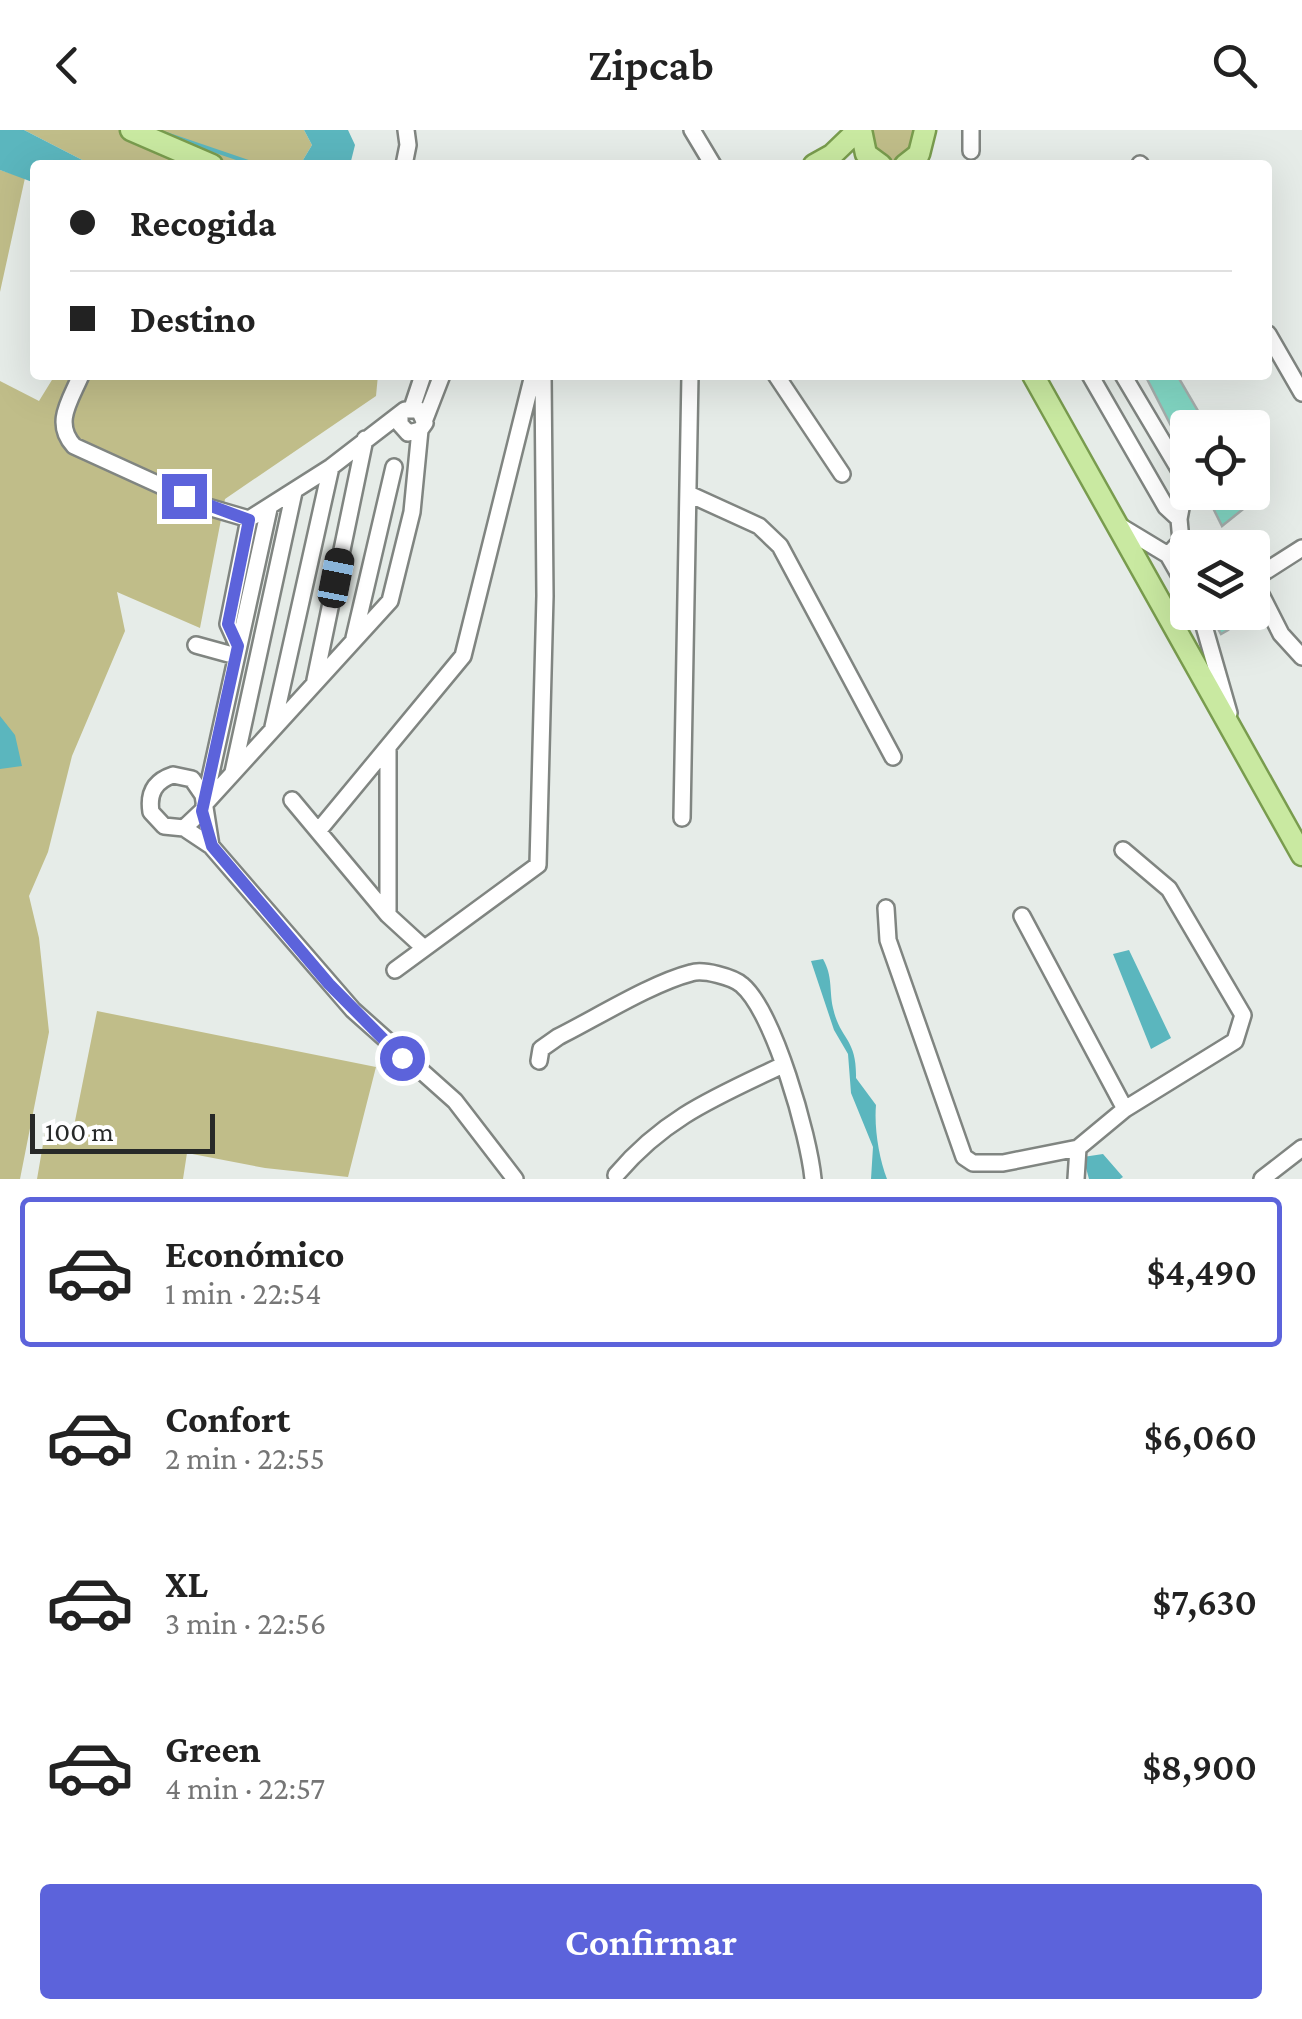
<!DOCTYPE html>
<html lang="es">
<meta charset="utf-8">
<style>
body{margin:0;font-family:"Crimson Pro",serif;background:#f6f6f6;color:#222;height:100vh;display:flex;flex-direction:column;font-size:38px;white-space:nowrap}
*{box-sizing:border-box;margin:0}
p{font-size:32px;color:#767676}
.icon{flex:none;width:55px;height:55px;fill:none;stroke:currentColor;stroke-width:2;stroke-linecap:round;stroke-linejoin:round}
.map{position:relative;height:1049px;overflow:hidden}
.side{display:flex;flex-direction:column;background:#fff;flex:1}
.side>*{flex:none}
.banner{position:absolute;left:30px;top:30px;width:1242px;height:220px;border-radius:10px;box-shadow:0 10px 40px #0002;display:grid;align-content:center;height:220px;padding:0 40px;background:#fff}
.controls{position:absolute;left:1170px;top:280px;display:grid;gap:20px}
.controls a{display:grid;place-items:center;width:100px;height:100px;border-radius:10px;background:#fff;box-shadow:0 10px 40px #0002;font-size:50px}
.scale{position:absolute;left:30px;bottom:25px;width:185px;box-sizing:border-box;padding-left:10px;border:5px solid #272928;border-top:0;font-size:28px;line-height:35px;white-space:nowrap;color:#272928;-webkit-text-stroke:8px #fff;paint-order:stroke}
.end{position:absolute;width:45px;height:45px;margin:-22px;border:12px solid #5c63db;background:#fff;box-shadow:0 0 0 5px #fff}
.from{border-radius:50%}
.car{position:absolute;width:30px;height:60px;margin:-30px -15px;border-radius:12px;box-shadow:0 0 8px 2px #0007;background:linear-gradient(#222 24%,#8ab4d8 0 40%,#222 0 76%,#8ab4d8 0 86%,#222 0)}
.banner b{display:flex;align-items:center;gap:35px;height:95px;font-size:38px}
.banner b+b{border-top:2px solid #e0e0e0}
.banner i{width:25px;height:25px;background:#222}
ul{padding:18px 0 0;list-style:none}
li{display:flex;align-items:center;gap:30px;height:150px;margin:0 20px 15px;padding:0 20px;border:5px solid transparent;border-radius:10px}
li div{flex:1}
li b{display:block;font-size:38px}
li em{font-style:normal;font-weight:600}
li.on{border-color:#5c63db}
li>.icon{width:90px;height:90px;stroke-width:1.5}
.button{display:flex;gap:20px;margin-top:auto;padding:20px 40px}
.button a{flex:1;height:115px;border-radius:10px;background:#5c63db;color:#fff;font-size:40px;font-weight:600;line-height:115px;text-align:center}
header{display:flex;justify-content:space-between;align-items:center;height:130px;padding:0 40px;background:#fff;font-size:45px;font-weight:600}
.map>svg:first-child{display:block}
.green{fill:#c0bd89}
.water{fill:#5bb6be}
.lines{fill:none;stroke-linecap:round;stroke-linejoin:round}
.stream{stroke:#5bb6be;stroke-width:4}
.building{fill:#83d8c5;stroke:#a7afad;stroke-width:2.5}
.minor-casing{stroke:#808581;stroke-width:20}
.major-casing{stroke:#799c4e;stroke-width:25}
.minor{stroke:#fff;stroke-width:15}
.major{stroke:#c9e9a1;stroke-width:20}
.route{stroke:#5c63db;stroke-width:12}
</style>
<header><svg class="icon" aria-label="back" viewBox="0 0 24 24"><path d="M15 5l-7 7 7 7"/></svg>Zipcab<svg class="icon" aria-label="search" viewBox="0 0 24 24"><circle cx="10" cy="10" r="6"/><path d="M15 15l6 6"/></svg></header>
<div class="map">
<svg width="1302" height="1049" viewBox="0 0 1302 1049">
<rect width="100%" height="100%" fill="#e6ece8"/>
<path class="green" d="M24,0H304L312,15L300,35H92Z
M865,0H920V9L896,32L879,29Z
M0,40L25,48L0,162Z
M55,245H378L376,266L225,369L200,498L117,462L125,501L72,626L48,722L29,766L39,808L49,902L20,1049H0V251L39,271Z
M97,881L376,937L348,1047L265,1038L187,1023L183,1049H37L46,997L73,1001Z"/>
<path class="water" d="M0,0H24L92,35H35V53L0,40Z
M304,0H348L355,15L350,35H300L312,15Z
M0,586L15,605L22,636L0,639Z
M1129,820L1171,908L1151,919L1113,824Z
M823,829C833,847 829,859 833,878C840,910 857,908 856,948L876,975C874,998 879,1028 887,1049H871L873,1017L851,963L848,924L834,900L811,831Z
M1103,1024L1123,1047L1120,1049H1089L1083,1027Z"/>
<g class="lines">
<path class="stream" d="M163,3L257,35"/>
</g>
<path class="building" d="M1145,245H1177L1208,298H1188V329Z
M1205,362H1247L1252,372L1222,396Z
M1209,482H1218L1228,500L1221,504Z"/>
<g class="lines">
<g class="minor-casing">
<path id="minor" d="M692,0L713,35
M971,0V21
M1140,34L1141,35
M404,35L408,15L406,0
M1268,204L1302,263
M81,245C70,271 53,293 74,316L208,377L249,389L331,337L405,280H419L425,293L420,300L408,303L400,294V286
M776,245L842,344
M1090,245L1166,377L1179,389
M1123,245L1186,351L1179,389L1181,411L1168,425
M412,278L423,245
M425,289L442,245
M689,364L759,396L780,416L893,627
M1120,396L1168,425L1188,460
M1253,449L1281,504L1302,527
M1252,450L1302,418
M1200,482L1229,583
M354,508L394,337
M196,515L236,526
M238,516L228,494L249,389
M315,550L365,309
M273,597L331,337
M233,642L294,362
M292,670L388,785L424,818
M204,675L390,471L412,382L420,300
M204,675L269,379
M202,681L184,698L164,696L151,682C148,663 155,651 173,645L192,649L203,665L211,716
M682,688L690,245
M184,698L211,716L353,880L455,971L515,1049
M319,700L463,526L533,245
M886,778L888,810L964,1027L973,1033H1003L1078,1018L1125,979L1235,911L1243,885L1169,759L1123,720
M388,785V619
M1022,786L1125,979
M395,840L538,735L545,466L543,245
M539,931L541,919L558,907C596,888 652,853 691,843C703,839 733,847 742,855C774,882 809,1006 813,1049
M616,1045C665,987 716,967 783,935
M1076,1049L1078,1018
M1262,1049L1302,1018"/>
</g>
<g class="major-casing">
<path id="major" d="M131,0L212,35
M861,0L866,24L881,35
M814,35L832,25L858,0
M905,35L919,24L925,0
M1033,245L1302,725"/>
</g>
<use href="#minor" class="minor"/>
<use href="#major" class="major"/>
</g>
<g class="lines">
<path class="route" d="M184,366L249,390L228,494L238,516L202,681L212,716L329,854L402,928"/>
</g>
</svg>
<div class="controls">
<a><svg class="icon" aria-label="locate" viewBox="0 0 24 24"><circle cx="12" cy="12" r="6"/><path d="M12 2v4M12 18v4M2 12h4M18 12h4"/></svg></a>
<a><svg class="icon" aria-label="layers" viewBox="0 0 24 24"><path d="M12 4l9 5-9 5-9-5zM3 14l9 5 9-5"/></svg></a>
</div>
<div class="scale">100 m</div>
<i class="end from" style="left:402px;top:928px"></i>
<i class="end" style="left:184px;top:366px"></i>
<i class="car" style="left:336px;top:448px;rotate:11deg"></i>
<div class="banner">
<b><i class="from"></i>Recogida</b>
<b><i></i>Destino</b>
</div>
</div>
<section class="side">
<ul>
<li class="on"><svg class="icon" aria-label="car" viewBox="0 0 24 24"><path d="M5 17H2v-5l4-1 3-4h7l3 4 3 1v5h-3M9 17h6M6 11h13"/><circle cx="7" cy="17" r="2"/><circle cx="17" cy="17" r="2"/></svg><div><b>Económico</b><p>1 min · 22:54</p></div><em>$4,490</em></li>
<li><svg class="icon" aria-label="car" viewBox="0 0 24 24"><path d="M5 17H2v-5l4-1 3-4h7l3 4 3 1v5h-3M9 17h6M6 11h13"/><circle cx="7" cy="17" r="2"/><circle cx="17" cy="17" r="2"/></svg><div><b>Confort</b><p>2 min · 22:55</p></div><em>$6,060</em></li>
<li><svg class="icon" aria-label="car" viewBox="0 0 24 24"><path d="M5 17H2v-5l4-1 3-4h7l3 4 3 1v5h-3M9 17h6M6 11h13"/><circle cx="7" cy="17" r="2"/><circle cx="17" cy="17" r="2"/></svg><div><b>XL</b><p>3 min · 22:56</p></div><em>$7,630</em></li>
<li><svg class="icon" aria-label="car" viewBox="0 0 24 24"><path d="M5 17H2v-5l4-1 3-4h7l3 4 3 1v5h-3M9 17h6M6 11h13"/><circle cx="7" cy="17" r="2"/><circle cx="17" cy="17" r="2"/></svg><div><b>Green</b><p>4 min · 22:57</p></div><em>$8,900</em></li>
</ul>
<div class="button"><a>Confirmar</a></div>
</section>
